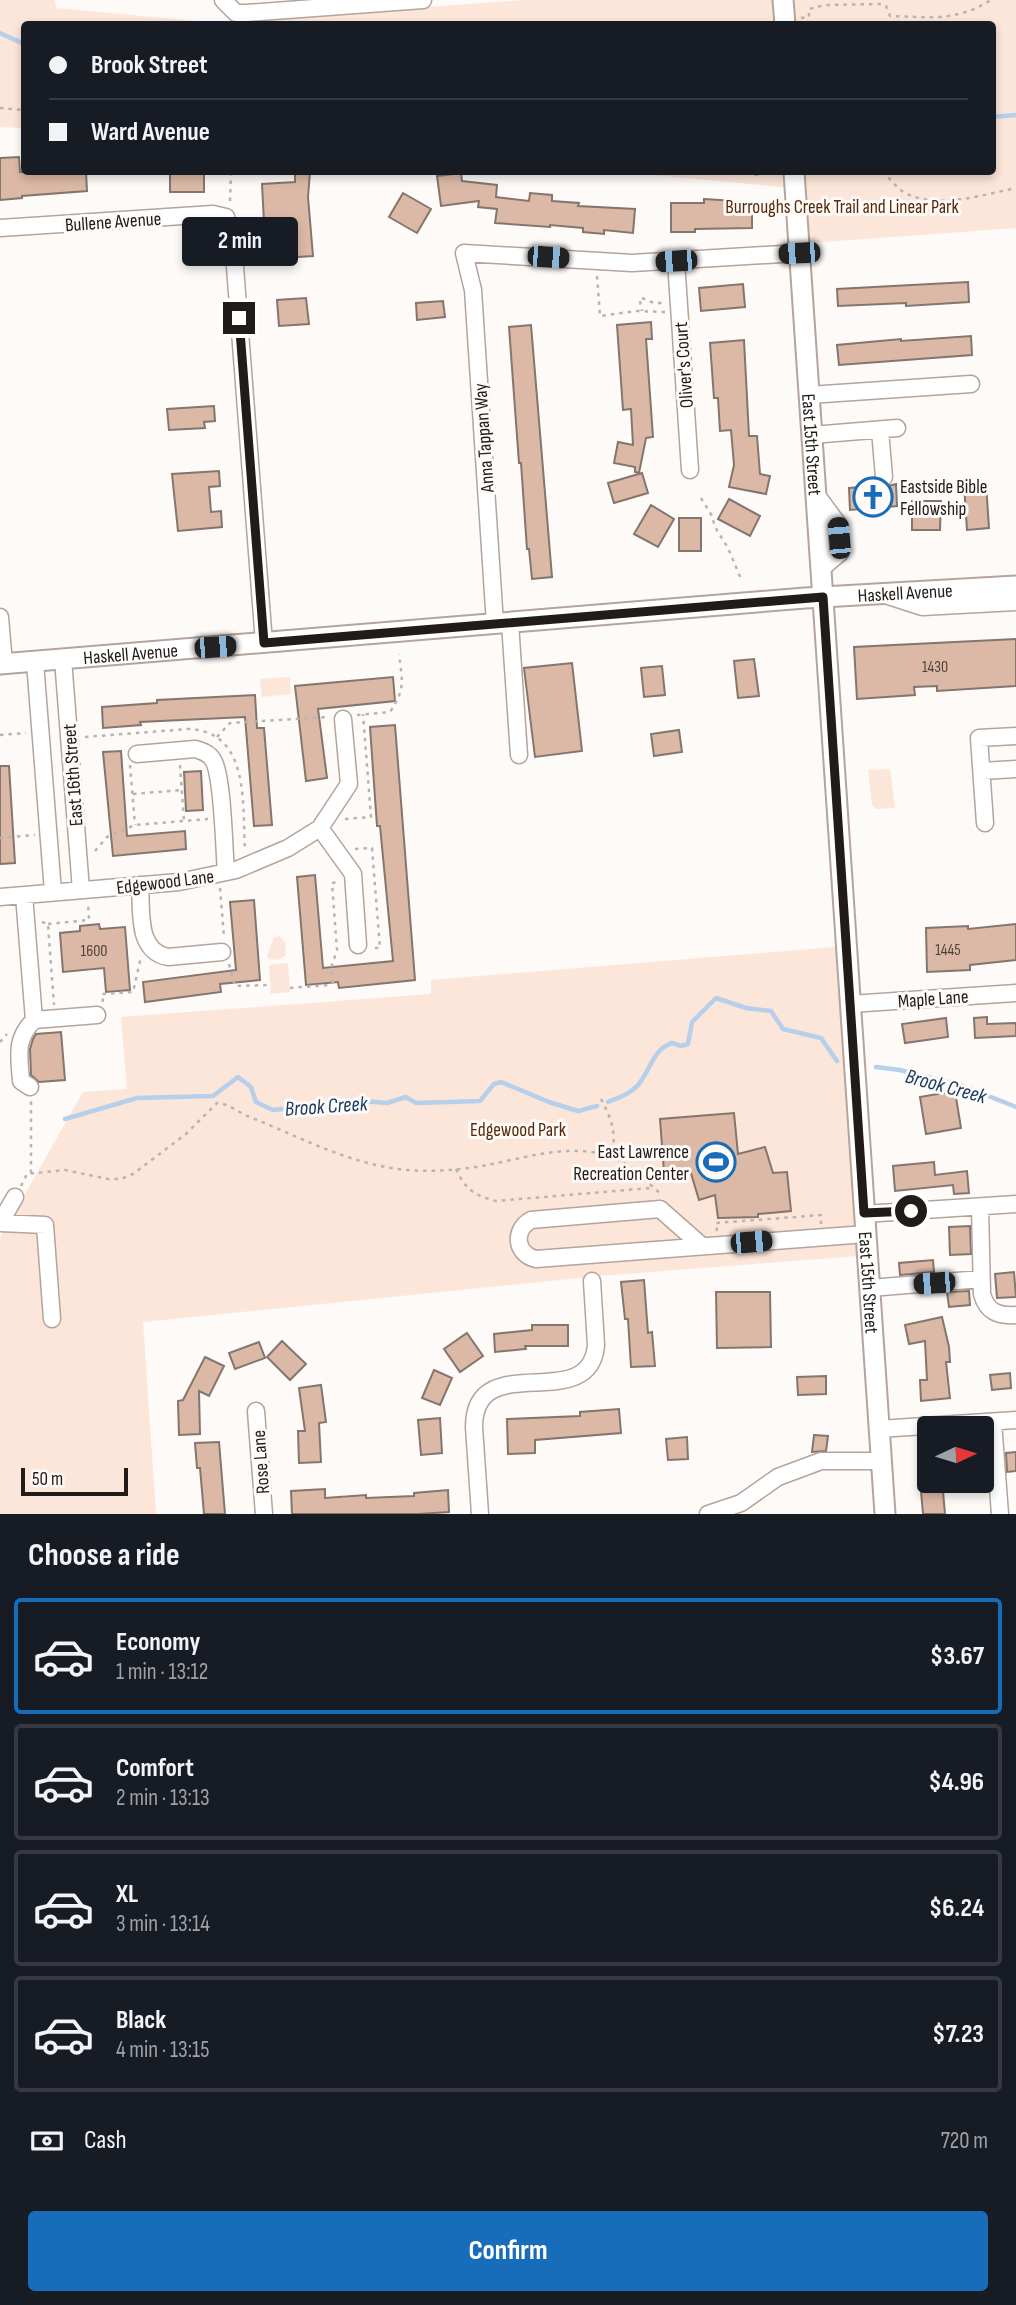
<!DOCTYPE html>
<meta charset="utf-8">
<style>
body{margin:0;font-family:"Sofia Sans Condensed",sans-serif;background:#20242c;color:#f1f3f6;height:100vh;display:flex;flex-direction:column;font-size:26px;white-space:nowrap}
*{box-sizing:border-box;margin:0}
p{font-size:23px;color:#9ea1a6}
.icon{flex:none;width:38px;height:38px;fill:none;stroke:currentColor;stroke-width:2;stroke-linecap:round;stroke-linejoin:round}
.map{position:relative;height:1514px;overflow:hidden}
.side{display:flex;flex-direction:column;background:#171b24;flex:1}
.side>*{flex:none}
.banner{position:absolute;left:21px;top:21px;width:975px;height:154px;border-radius:7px;box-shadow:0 4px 10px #0003;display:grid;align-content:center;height:154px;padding:0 28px;background:#171b24}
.needle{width:46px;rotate:86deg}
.controls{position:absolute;left:917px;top:1416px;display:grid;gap:14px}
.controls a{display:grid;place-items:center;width:77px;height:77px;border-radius:7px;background:#171b24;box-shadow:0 4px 10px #0003;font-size:35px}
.scale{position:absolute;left:21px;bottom:18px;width:107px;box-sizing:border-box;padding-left:7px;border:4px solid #221c19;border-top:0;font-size:19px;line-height:24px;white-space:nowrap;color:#221c19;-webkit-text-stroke:5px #fdfaf8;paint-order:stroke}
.end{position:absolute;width:32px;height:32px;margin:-16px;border:9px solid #221c19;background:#fff;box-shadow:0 0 0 4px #fff}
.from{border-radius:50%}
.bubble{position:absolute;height:49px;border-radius:7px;background:#171b24;box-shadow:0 4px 10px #0003;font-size:23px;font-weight:700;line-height:49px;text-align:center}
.car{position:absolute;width:21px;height:42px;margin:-21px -10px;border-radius:9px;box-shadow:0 0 5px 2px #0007;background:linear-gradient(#222 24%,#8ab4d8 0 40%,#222 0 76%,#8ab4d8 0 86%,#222 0)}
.banner b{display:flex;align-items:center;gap:24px;height:66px;font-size:26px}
.banner b+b{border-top:2px solid #363941}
.banner i{width:18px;height:18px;background:#f1f3f6}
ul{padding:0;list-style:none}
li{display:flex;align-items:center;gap:21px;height:116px;margin:0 14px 10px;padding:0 14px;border:4px solid #363941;border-radius:7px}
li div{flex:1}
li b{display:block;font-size:26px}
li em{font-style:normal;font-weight:700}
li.on{border-color:#186dbb}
li>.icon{width:63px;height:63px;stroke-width:1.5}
h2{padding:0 28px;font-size:32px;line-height:84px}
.pay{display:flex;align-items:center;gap:18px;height:77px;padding:0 28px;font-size:26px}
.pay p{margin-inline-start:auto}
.primary-button{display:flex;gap:14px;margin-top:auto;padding:14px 28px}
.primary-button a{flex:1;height:80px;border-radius:7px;background:#186dbb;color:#fff;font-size:28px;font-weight:700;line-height:80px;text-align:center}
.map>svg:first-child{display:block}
.green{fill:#fce5d9}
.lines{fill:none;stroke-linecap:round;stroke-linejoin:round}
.stream{stroke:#b6cfeb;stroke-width:4.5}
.building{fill:#dcb9a6;stroke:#84756d;stroke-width:2}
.minor-casing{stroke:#b4a49c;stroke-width:19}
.major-casing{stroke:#b4a49c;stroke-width:23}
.path{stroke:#b8b4b2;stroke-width:2.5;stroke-dasharray:3.5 5;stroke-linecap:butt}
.minor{stroke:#fff;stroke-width:16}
.major{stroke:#fff;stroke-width:19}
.route{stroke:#221c19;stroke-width:9}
.labels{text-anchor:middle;stroke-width:6;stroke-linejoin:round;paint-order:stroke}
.number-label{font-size:16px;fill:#50433c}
.park-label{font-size:19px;fill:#572a0b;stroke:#fdfaf8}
.street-label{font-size:19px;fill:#221c19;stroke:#fdfaf8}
.poi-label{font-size:19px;fill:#221c19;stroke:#fdfaf8;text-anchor:start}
.water-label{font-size:21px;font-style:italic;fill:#183d63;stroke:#fdfaf8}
</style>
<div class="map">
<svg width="1016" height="1514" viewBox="0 0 1016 1514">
<rect width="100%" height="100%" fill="#fdfaf8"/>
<path class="green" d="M0,0H55L56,8L217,23L524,0H774L775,24H24V128L0,127Z
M793,0H1016V228L809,243L805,189L620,172H992V24H795Z
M290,677L291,694L262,697L260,679Z
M890,769L895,808L876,809L872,805L868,770Z
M280,936L285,942L286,955L278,960L270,959L267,956L274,938Z
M836,947L858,1256L599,1276L143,1322L156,1514H0V1238L83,1092L127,1089L121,1017L431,994V980Z
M288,963L290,992L271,994L269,965Z"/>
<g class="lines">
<path class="stream" d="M0,33L24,44
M992,117L1016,115
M876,1067L900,1070L963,1086L1016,1107
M608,1102C618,1098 630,1094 638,1085C650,1071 653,1049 672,1043L681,1046L688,1044L692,1022L716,998L746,1008L771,1011L783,1029L821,1038L837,1061
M65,1119L137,1098L213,1096L238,1077L251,1087L256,1102L273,1110L362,1101L387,1103L406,1097L416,1103L480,1101L494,1084L501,1082L549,1102L578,1111L597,1106"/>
</g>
<path class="building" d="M19,157L20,172H86L87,191L22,196V198L0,200V158Z
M170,172H204V192H170Z
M295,172H310L308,197L313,256L267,259L266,244L277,243L275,222L264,223L262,184L295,182Z
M461,173L462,181L497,185L496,197L529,201L530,193L552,195V201L579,203L578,206L635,209L633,233L604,230V234L583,232V228L550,225V227L495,223L497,209L478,207L479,201L441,206L437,176Z
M403,193L431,209L417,233L389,217Z
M704,199L752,202V228L695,229V232H671V203H704Z
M968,282L969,302L906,306V303L838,306L837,289Z
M743,284L745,307L701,311L699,288Z
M306,298L309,324L279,326L277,300Z
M443,301L445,317L417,320L416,303Z
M651,322L652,339H646L653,437L646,438L639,473L635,472V467L614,463L618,442L633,445L631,409L623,410L617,325Z
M531,325L552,577L532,579L529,549H527L521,463H519L509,327Z
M971,336L972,355L839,365L837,345L901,339V341Z
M744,340L749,436H757L760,474L770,476L766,494L729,487L734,465L731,430L720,431L718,398H714L710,343Z
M214,406L215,421L204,422L205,428L169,430L167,409Z
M219,471L220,486L209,487L211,512L221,511L222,527L178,531L172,474Z
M642,473L648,493L614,503L608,483Z
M986,483L989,528L967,530L964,485Z
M896,484L897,506L850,510L849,488L878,486L884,487Z
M729,499L760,516L750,536L718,519Z
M912,501H941L940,530H912Z
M651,505L674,519L658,547L634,534Z
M679,518H701V551H679Z
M1016,639V686L937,691V686L914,687L915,695L857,699L854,647Z
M754,659L759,696L738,698L734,661Z
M572,663L582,751L535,757L524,668Z
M662,666L665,695L644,697L641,668Z
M393,677L395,701L318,709L327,778L306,781L295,686Z
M255,695L257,728H264L272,825L254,826L245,717L140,722L141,725L103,728L102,707L157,703V700Z
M395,725L415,980L339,988L338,982L306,985L297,877L315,875L323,968L393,961L380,826H377L370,727Z
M679,730L682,752L654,756L651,734Z
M121,751L127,836L185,831L186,849L113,856L103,752Z
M0,766H9L15,863L0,864Z
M201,771L203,810L186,811L184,772Z
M254,900L260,980L220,984L221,992L145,1002L143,982L236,970L230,902Z
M99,924L100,929L125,927L130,990L106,992L104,968L63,972L60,933L80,931V926Z
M1016,924V960L970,965V970L927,972L926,928L968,926V929Z
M987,1017V1024L1016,1023V1036L975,1038L974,1018Z
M946,1018L948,1037L905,1043L902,1024Z
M61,1032L65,1080L39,1082L31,1075L30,1049L33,1039L36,1034Z
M955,1091L961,1128L926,1134L920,1097Z
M734,1113L738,1154L765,1147L773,1173L787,1172L791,1211L758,1214V1217L718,1218L715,1195L699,1200L690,1170L664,1172L660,1119Z
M934,1162L935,1175L967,1171L969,1193L954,1194L953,1185L895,1191L893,1166Z
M970,1226L971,1254L950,1255L949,1227Z
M933,1260L934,1272L900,1275L899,1263Z
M1014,1272L1016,1297L997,1298L995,1274Z
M644,1280L648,1333L652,1332L655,1366L631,1367L628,1319H625L621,1282Z
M969,1291L970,1305L949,1307L947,1292Z
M716,1292H770L771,1347L717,1348Z
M942,1317L949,1347L950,1362H946L950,1398L921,1401L920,1380H927L925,1341L909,1344L905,1325Z
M532,1325H568V1346H525L526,1349L495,1352L494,1334L532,1330Z
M467,1333L483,1356L460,1372L444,1349Z
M282,1341L306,1364L290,1380L267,1357Z
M259,1342L265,1358L235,1369L229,1353Z
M205,1357L224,1366L209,1396L199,1391L200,1434L179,1435L178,1401L183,1400Z
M434,1370L452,1378L440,1405L422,1398Z
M1010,1373L1011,1388L992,1390L990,1375Z
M826,1376V1394L798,1395L797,1377Z
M321,1385L326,1422L319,1423L321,1462L299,1463L298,1431H305L299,1388Z
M619,1409L621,1433L535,1440V1453L508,1454L507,1419L580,1416V1412Z
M440,1418L442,1453L421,1455L418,1420Z
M814,1435L828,1436L826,1451L812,1452Z
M687,1437L688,1459L668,1460L666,1439Z
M219,1442L225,1514H204L200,1468H197L195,1443Z
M1016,1452V1471L1007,1472L1006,1453Z
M929,1454V1480H942L945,1514H923L918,1456Z
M325,1489V1498L366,1495V1498L414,1496V1493L448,1490L449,1512L419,1514H292L291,1491Z"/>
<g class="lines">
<g class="minor-casing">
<path id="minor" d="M223,0L236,13H246L423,0
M0,228L213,214L226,217L233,241L264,643
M676,261L690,470
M809,395L971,384
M880,430L884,477
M812,435L897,428
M816,494L838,524L840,553L821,569
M885,595L922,607L1016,602
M0,617L4,664
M510,623L519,755
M495,624L473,290L464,253L632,263L799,253
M63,659L81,890
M35,662L53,892
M137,754L195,749C202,751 209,753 213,760C223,775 224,850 226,872
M982,771L1016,769
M985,823L979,738L1016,736
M320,828L353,874L358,945
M140,885C142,911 136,951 168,957L222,952
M24,895L34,1020L97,1015
M0,897L179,882L236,870L288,848L320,828L349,784L343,719
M850,1004L1016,993
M30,1087L21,1081C19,1055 15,1039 34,1020
M980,1207L982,1294C987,1312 998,1316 1016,1315
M864,1214L1016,1204
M0,1223L45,1225L52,1319
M0,1223L15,1197
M702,1246L660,1209L531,1220C513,1230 515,1254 536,1259L866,1234
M870,1288L981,1279
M256,1411L264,1514
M993,1422L1000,1514
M879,1429L1016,1420
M480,1514L474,1427C474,1346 590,1417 596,1345L592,1281
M708,1514L741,1503L778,1477L821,1461H881"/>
</g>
<g class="major-casing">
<g id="major">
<path d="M783,0L785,24"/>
<path id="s1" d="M794,172L885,1514"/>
<path id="s2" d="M0,664L805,598L1016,586"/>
</g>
</g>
<path class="path" d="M801,18L809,17V9L825,5L882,4L886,6L890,16C928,17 957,22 991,0
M0,108L24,110
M747,172L755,175L768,172
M827,172H833
M882,172C889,177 895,186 902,191C934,211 981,195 1016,188
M230,201L231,172
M597,276L600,316L636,311L665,312
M642,298L654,303H664
M640,301L642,311
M701,498L712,516L715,527L728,548L741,579
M357,715L390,712C406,688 402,681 399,654
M0,735L26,733
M85,737L188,729C251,731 242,806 245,850
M217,737L230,723L329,717
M130,765L135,825
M180,765L184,821
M133,794L182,790
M345,819L371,817L363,714
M0,838L35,835
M355,849L372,848L380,948H370
M95,851L107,837L135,825L208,819
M220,888L224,937
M42,922L48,924L54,1005
M48,924L89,920L88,903
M229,964L235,986L270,985
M290,988L329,985L333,982L331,968L337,950L332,883L338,882
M103,1002L102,994L133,992L141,957
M0,1042L7,1034
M601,1099C613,1122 616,1132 612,1158
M456,1169C465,1189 475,1196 496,1201L651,1188
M31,1173V1101
M21,1186L27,1174L65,1170L108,1179H121L133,1174L186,1134L217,1103C228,1103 239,1113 250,1117C302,1138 351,1165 407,1170C432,1172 458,1170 482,1166C527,1158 581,1138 624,1163C637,1171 649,1184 661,1194
M717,1231L716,1223L821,1215V1224"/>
<use href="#minor" class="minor"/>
<use href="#major" class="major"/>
</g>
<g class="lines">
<path class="route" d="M239,318L264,643L823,597L864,1213L911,1211"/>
</g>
<defs>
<g id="church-ring" transform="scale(2.0125)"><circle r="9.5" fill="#fdfaf8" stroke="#186dbb" stroke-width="1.5"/><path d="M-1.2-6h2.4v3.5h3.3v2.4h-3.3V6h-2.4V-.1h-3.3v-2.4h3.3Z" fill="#186dbb"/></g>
<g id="stadium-ring" transform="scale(2.0125)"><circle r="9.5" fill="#fdfaf8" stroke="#186dbb" stroke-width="1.5"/><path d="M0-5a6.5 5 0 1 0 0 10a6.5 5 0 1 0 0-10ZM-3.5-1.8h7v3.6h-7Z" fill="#186dbb"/></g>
</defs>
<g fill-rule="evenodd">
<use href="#church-ring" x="873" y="497"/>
<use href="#stadium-ring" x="716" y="1162"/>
</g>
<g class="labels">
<g class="number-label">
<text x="935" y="672">1430</text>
<text x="948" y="955">1445</text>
<text x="94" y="956">1600</text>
</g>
<g class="park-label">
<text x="842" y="213">Burroughs Creek Trail and Linear Park</text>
<text x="518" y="1136">Edgewood Park</text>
</g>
<g class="street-label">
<text transform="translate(113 221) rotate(-4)" y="7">Bullene Avenue</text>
<text transform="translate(683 365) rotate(-94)" y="7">Oliver's Court</text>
<text transform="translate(483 438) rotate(-94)" y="7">Anna Tappan Way</text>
<text dy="7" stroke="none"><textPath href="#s1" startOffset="273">East 15th Street</textPath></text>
<text dy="7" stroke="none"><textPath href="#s2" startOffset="908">Haskell Avenue</textPath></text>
<text dy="7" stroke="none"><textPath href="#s2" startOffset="131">Haskell Avenue</textPath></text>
<text transform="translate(72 775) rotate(-94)" y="7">East 16th Street</text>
<text transform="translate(165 881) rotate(-7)" y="7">Edgewood Lane</text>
<text transform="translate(933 998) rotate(-4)" y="7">Maple Lane</text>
<text dy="7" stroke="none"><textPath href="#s1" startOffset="1113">East 15th Street</textPath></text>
<text transform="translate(260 1462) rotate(-94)" y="7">Rose Lane</text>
</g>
<g class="poi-label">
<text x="900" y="493">Eastside Bible<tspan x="900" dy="22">Fellowship</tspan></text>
<text x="689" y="1158" text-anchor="end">East Lawrence<tspan x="689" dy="22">Recreation Center</tspan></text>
</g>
<g class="water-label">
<text transform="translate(946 1086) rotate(15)" y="7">Brook Creek</text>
<text transform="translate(326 1106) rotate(-4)" y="7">Brook Creek</text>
</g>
</g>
</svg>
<div class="controls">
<a><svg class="needle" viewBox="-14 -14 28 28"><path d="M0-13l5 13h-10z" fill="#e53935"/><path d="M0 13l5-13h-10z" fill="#9ea1a6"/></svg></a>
</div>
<div class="scale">50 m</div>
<i class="end from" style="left:911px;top:1211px"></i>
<i class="end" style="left:239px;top:318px"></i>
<div class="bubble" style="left:182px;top:217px;width:116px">2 min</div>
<i class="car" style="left:799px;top:253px;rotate:267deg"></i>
<i class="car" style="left:548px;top:257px;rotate:94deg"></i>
<i class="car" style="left:676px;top:261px;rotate:266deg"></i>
<i class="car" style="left:839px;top:538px;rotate:355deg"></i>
<i class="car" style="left:215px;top:647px;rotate:86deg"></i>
<i class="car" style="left:751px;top:1242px;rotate:85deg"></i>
<i class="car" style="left:934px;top:1283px;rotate:266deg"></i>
<div class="banner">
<b><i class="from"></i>Brook Street</b>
<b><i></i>Ward Avenue</b>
</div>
</div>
<section class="side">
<h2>Choose a ride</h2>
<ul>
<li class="on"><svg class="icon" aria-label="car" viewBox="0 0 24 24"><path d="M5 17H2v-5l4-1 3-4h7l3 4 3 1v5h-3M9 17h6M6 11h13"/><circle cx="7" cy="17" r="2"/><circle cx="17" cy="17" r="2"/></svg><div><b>Economy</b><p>1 min · 13:12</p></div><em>$3.67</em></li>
<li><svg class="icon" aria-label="car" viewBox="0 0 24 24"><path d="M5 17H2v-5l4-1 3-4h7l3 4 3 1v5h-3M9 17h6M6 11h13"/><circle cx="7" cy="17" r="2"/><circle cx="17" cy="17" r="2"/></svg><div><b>Comfort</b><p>2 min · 13:13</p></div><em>$4.96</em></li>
<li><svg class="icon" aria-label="car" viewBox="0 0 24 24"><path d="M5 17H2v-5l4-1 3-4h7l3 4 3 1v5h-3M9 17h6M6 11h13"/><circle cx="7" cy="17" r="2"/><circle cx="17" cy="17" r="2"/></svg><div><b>XL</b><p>3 min · 13:14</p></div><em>$6.24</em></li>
<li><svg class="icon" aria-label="car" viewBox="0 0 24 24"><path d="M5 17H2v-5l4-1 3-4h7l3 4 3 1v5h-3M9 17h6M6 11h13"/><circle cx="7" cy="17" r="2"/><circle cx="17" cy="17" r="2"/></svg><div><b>Black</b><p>4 min · 13:15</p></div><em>$7.23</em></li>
</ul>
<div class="pay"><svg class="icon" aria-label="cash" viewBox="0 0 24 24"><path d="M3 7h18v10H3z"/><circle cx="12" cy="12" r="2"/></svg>Cash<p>720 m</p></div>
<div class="primary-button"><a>Confirm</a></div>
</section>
